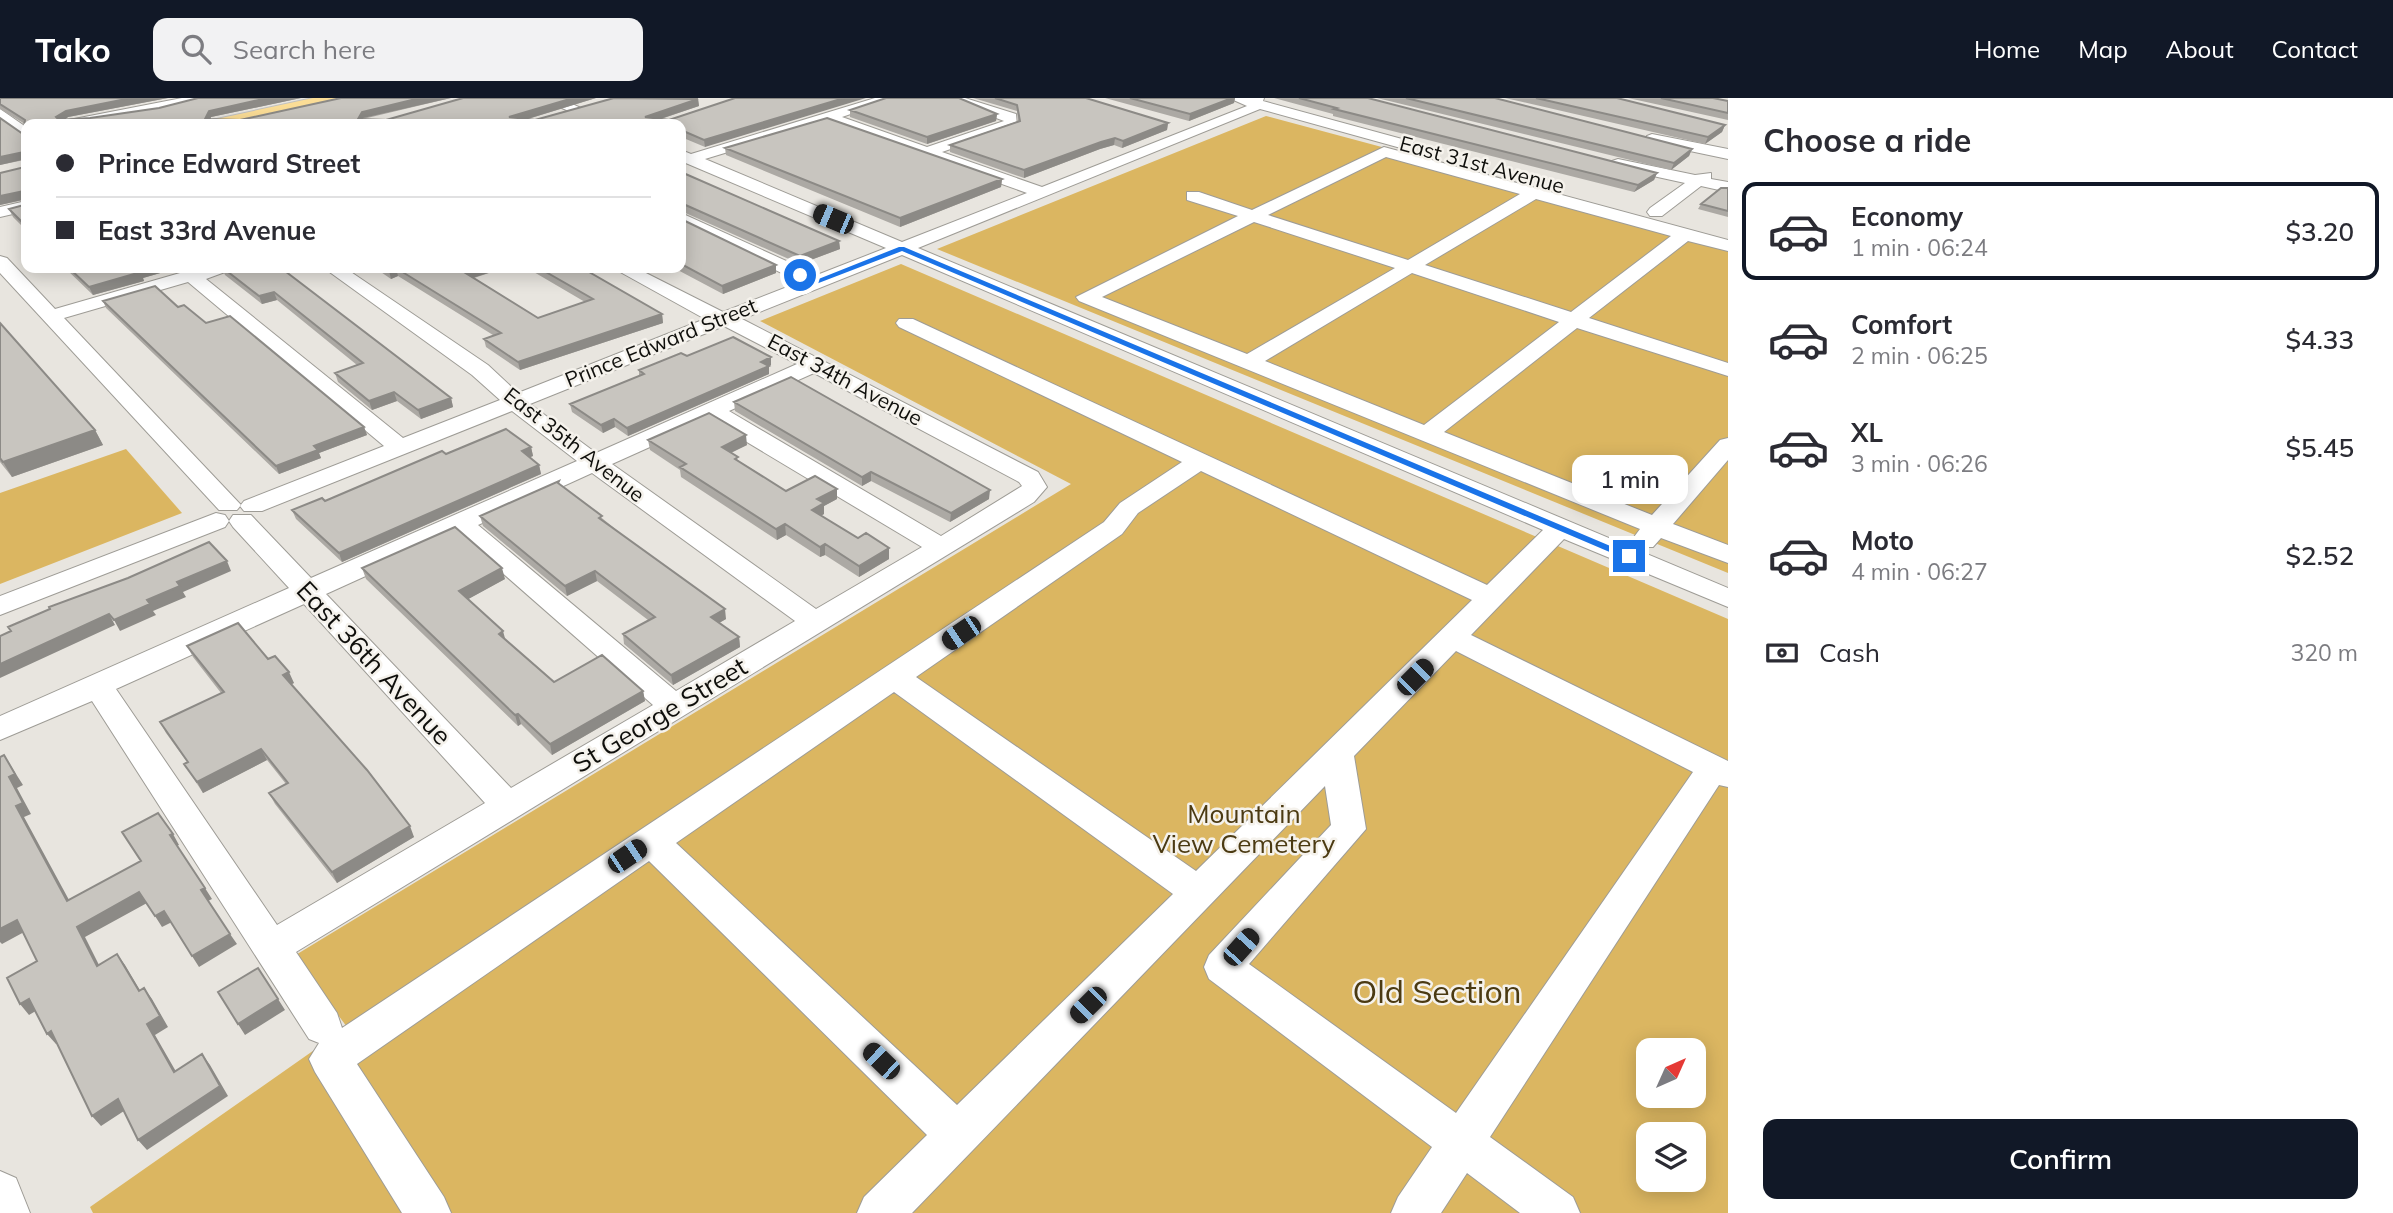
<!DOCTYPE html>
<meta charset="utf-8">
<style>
body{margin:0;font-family:Mulish,sans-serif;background:#f2f2f3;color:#2b2b33;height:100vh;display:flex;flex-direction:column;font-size:26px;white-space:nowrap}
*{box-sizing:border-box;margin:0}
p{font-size:23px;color:#7c7c81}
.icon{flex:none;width:38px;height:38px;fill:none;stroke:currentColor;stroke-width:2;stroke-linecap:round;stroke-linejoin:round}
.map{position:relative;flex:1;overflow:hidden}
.panel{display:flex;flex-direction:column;background:#fff;width:665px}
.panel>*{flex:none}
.top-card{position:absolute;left:21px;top:21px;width:665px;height:154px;border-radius:14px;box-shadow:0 4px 18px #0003;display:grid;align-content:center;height:154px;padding:0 35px;background:#fff}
.needle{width:46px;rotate:45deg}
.fabs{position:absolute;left:1636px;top:940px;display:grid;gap:14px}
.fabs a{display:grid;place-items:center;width:70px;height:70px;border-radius:14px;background:#fff;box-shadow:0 4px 18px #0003;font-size:35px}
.end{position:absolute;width:32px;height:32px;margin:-16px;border:9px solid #1a73e8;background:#fff;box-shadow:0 0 0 4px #fff}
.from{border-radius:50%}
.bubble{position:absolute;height:49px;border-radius:14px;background:#fff;box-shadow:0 4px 18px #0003;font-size:23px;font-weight:600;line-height:49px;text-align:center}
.car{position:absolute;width:21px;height:42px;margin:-21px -10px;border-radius:9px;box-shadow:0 0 5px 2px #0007;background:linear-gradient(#222 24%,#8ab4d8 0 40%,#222 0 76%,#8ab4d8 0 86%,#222 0)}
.top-card b{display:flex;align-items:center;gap:24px;height:66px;font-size:26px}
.top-card b+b{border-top:2px solid #e1e1e2}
.top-card i{width:18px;height:18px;background:#2b2b33}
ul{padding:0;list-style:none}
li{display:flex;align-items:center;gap:21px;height:98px;margin:0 14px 10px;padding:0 21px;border:4px solid transparent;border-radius:14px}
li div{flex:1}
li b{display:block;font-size:26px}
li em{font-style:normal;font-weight:600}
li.current{border-color:#111827}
li>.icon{width:63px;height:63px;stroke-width:1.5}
h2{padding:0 35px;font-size:32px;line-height:84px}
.pay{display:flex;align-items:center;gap:18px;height:77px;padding:0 35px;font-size:26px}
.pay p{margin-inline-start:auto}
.primary-button{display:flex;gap:14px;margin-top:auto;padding:14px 35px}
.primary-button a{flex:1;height:80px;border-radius:14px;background:#111827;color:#fff;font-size:28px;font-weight:600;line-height:80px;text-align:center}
header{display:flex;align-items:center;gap:42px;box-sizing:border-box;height:98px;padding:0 35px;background:#111827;color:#fff}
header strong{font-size:33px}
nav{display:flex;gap:38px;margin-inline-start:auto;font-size:24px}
.search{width:490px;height:63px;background:#f2f2f3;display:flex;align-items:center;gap:18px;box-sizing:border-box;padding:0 24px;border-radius:14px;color:#7c7c81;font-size:26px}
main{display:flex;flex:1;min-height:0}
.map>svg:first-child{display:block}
.green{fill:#dbb661;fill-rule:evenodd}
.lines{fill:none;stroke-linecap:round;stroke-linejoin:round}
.minor-casing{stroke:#9e9c96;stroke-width:2}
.major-casing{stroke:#c1c1c0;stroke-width:2}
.minor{fill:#fff;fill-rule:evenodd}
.major{fill:#fbdd96;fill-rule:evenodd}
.wall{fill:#aca9a4}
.shaded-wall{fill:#8c8a86}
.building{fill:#c8c5bf;stroke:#8c8a86;stroke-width:2}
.route{fill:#1a73e8}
.labels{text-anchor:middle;stroke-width:5;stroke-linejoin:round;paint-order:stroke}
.far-street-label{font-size:21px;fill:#0f0f0c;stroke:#f5f2ec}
.street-label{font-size:26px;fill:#0f0f0c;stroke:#f5f2ec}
.park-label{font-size:26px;fill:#4b3a12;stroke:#f5f2ec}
.near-park-label{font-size:32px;fill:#4b3a12;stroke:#f5f2ec}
</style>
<header>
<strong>Tako</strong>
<div class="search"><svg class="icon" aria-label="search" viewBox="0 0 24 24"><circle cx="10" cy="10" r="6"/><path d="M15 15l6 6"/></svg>Search here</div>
<nav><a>Home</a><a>Map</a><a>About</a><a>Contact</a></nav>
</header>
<main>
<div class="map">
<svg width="1728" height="1115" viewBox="0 0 1728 1115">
<rect width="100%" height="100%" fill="#e8e5df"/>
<path class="green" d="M1266,18L1728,142V475L937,151Z
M901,166L1728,521V1115H93L90,1109L347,929L294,858L1071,386L760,223ZM1648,952H1694V998H1648ZM1648,1036H1694V1082H1648Z
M126,351L182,415L0,486V395Z"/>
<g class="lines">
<g class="minor-casing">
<path id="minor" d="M182,0H208C193,13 85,27 62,26L69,22Z
M540,0H559L616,26H597Z
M875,0H897L842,19L927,49L1004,23L944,0H965L1016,16L1017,28L942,54L1042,89L1247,8L1229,0H1264L1263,3L1413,44L1416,47L1408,52L1260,11L918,150L1728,490V509L1564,441L1471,537L1728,663V689L1719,687L1490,1039L1573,1099L1580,1115H1520L1467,1075L1441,1115H1391L1398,1099L1432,1049L1209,881L1204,869L1209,857L1331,727L1325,688L912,1115H857L864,1099L927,1037L649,763L357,966L444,1099L451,1115H402L315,974L309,961L319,945L309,941L92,603L0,642V618L289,490L233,429L229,423L233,417H251L311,480L577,363L512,313L262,413H244L240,408L244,403L384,348L188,184L64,220L241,407L237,412H219L0,175V158L7,160L55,211L180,175L176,170H227L225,174L206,181L403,340L500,302L472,277L324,170H345L488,267L518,295L705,221L613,170H636L723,214L800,184L681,126V115L817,177L886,150L681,63V52L691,56ZM827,24L1027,95L902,144L705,61ZM902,157L1543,432L1487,487L913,221H899L896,225L899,229L1182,364L1120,405L1104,424L342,930L337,915L296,854L1034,404L1047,389L1038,374L742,221ZM724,228L797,266L596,355L530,306ZM814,275L1019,384L1022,388L941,438L729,313ZM710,322L922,449L816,511L612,366ZM1201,373L1472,502L1196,773L916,579L1122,436L1138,415ZM592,375L795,523L676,593L478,427ZM458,436L653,607L511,690L326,496ZM304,506L485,705L277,827L116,591ZM1456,553L1693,674L1456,1015L1249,866L1366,731L1354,658ZM894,594L1173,796L957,1007L676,745Z
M0,11L26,29V40L0,22Z
M1652,36L1728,51V61L1647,44V38Z
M1384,49L1728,142V153L1688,143L1589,220L1728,265V278L1577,230L1444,334L1652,417L1720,342L1728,340V362L1673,426L1728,447V465L1661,440L1653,449H1635L1631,443L1640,431L1079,203L1076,199L1238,118L1187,102V94H1199L1252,112ZM1386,59L1520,96L1408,162L1268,117ZM1536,101L1671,138L1571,214L1425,167ZM1254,124L1395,170L1247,256L1102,199ZM1412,175L1559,224L1424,327L1265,263Z
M1618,61L1695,77L1711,75V81L1728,84V94L1701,88L1662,118H1650L1647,114L1650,110L1685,85L1612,69V63Z
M26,103V113L0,119V109Z
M216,415L225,417L229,423L225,429L0,517V498Z
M0,1073L16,1080L30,1115H0Z"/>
</g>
<g class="major-casing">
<path id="major" d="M313,0H346L343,4L242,26H209L212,22Z"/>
</g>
<use href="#minor" class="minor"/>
<use href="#major" class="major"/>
</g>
<path class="wall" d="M0,0H168L68,19L66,21L90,20L159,10L198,0H301L211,19V21L240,22L341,0H451L363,21L386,22L463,0H596L528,21L535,22L698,1L699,8L661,21L669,22L735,0L705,49L681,39V26H26V132L13,119L9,111L24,107V102L0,107V75L25,69L24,62L0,67V20L23,36L25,26L0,11Z
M973,0H1086L1168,25L1167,32L1122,50L1114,47L1100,51L1024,80L950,54V47L1018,23L1017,13Z
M1105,0H1235L1234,5L1189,23Z
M1274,0H1368L1657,75L1654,82L1634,94L1333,18V16Z
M1377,0H1495L1692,51L1689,58L1671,72Z
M1505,0H1617L1725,27L1722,34L1705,46Z
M1628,0H1714L1728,3V22Z
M850,12L997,16L996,23L927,46L850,19Z
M725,50L1002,81L1001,89L900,129L726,57Z
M681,74L839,143L840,151L800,166L681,113Z
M1728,90V119L1698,111L1701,106Z
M681,121L776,167V175L723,196L674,170H681Z
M65,170H175L174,171L143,180L144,183L93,197Z
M222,170H281L451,300L453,309L421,321L397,303L372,312L338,284L335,275L357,267L277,202L262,206L225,177Z
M375,170H504L474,180L538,220L585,204L527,170H582L662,216L663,225L520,272L486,249L484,241L493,237L398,178L391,181Z
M103,203L178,209L206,225L364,329L367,337L319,355L321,360L279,376L106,210Z
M0,225L95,332L103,347L12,379L0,364Z
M687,258L771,259V267L769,268V276L628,338L615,329L603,335L572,314L570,306L639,278V272Z
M734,304L989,401L950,424L871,383L862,388L735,313Z
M648,342L747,347L731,355L739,363L786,393L837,391V401L824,408V416L821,418L858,440L889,450V461L859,479L825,457L820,459L786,437L777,442L681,379L680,372L650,352Z
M531,349L533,358L529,359L539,367L541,376L342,464L296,421L292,412L325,403L446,356Z
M560,386L726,521L719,525L739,539L740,549L673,587L624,546L623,536L648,522L597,483L567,498L483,428L480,418Z
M362,470L505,481L468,501L506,542L554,584L643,593L645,603L552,657L521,626L518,628L366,481Z
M187,548L268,561L294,585L291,586L414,739L337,785L275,706L269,695L286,686L267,662L203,695L184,666L187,664L166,635L160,624L221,595L193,559Z"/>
<path class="shaded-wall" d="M131,0H168L68,19L59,26L56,19L66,13Z
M268,0H301L211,19L208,26L205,21L209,13Z
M420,0H451L363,20L361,26L358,21L362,14Z
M573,0H596L511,26L509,19Z
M844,0H866L705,49L704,42Z
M1232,0H1235L1234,5L1189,23L1190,16Z
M698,1L699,8L645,26V19Z
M997,16L996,23L927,46V39Z
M1168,25L1167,32L1122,50L1123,43Z
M1725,27L1722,34L1705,46L1708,39Z
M1115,40L1114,47L1100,51L1024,80V72L1101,44Z
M1692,51L1689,58L1671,72L1674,65Z
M24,54L26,61L0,67V59Z
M1657,75L1654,82L1634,94L1638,87Z
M1002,81L1001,89L900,129V120Z
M24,93L26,101L0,107V98Z
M839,143L840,151L800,166V158Z
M776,167V175L723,196L722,188Z
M147,170H175L174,171L143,180L144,183L93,197L89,189Z
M396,170L398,178L391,181L389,173Z
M477,170H504L466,182L464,174Z
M274,194L277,202L262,206L259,198Z
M662,216L663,225L520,272L518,264Z
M771,259V267L769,268V276L628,338L627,330Z
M394,294L397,303L372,312L369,303Z
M451,300L453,309L421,321L418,312Z
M614,321L615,329L603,335L601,327Z
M364,329L367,337L319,355L321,360L279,376L276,368L314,348Z
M95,332L103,347L12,379L3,364Z
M746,337L747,347L722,359V349Z
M531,349L533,358L524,362L522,353Z
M539,367L541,376L342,464L339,455Z
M871,374V383L862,388V379Z
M837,391V401L824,408V416L812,422V412L817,401Z
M990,392L989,401L950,424L951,415Z
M785,426L786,437L777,442L776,431Z
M825,446V457L820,459V449Z
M889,450V461L859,479V468Z
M227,463L231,473L183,494L186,499L153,513L156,517L120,533L114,522L177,484Z
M502,470L505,481L463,504L459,493Z
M595,473L597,483L567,498L565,488Z
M725,511L726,521L712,529L711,519Z
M109,516L115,527L0,580V566Z
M503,533L506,544L499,536Z
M739,539L740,549L673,587L671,577Z
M289,574L294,585L288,588L283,577Z
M643,593L645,603L552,657L550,646Z
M518,616L521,626L518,628L515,617Z
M261,651L267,662L203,695L197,684Z
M4,657L23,687L17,690L31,716L24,719L75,813L67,803L16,708Z
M410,728L414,739L337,785L332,774Z
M173,736L179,747L176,748L170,737Z
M205,790L212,801L208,803L201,792Z
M139,794L147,805L85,839L105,879L97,868L77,829Z
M164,813L172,824L162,829L155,818Z
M17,822L26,833L2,846L0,844V831Z
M230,836L237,846L199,869L192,858Z
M117,856L125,867L147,904L139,893Z
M144,890L152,901L168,929L155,937L182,984L174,974L147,926Z
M29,901L39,911L29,917L20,906Z
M278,901L285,912L245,937L238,926Z
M51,933L60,944L56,946L47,936Z
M202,956L210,967L228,998L147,1052L138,1042Z
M118,1001L127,1011L101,1028L92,1018Z"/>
<path class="building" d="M0,0H131L66,13L56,19L59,22L90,20L159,10L198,0H268L209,13L205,21L240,22L341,0H420L362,14L358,21L386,22L463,0H573L509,19L535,22L614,0L698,1L645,19L669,22L735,0H844L704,42L681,32V26H665L660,24L659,26H26V128L9,111L24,107V93L0,98V75L25,69L24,54L0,59V20L23,36L25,22L0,6Z
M886,0H959L997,16L927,39L850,12Z
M995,0H1086L1168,25L1123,43L1115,40L1101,44L1024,72L950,47L1020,23L1017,7Z
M1130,0H1232L1190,16Z
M1299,0H1368L1657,75L1638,87L1334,11L1337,10Z
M1406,0H1495L1692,51L1674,65Z
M1536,0H1617L1725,27L1708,39Z
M1661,0H1713L1728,3V15Z
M827,20L1002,81L900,120L725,50Z
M681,74L839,143L800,158L681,105Z
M1721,90H1728V113L1701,106Z
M681,121L776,167L722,188L681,166Z
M69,170H147L138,172L141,174L89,189Z
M223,170H281L451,300L418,312L394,294L369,303L335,275L363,265L274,194L259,198Z
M384,170H477L464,174L538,220L593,201L539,170H582L662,216L518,264L484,241L501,235L396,170L389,173Z
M155,188L178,209L184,207L206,225L230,218L364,329L314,348L318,352L276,368L103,203Z
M0,225L95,332L3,364L0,360Z
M733,239L771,259L761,264L769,268L627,330L614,321L601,327L570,306L644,276L639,272L681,255L687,258Z
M791,279L990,392L951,415L871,374L862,379L734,304Z
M709,315L746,337L722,349L738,359L735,361L786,393L815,378L837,391L817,401L824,405L812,412L858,440L866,435L889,450L859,468L825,446L820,449L785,426L776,431L680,369L686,366L648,342Z
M506,331L531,349L522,353L539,367L339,455L292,412L322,400L325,403L442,353L446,356Z
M559,383L558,385L602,418L599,420L725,511L711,519L739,539L671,577L623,536L655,519L595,473L565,488L480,418Z
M455,429L502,470L459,493L503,533L499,536L554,584L602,557L643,593L550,646L518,616L515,617L362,470Z
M209,444L227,463L177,484L180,488L147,502L150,506L114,522L109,516L0,566V538L11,533L8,529L50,511L49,509L128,480Z
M238,525L268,561L275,558L289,574L283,577L367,672L410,728L332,774L269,695L288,685L261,651L197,684L184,666L188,664L160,624L224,594L187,548Z
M4,657L15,676L9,679L23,705L16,708L67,803L141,763L122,734L158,715L173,736L170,737L205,790L201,792L230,836L192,858L164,813L155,818L139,794L77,829L97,868L117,856L139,893L144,890L160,918L147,926L174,974L202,956L220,988L138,1042L118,1001L92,1018L51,933L47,936L29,901L20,906L7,880L37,863L17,822L0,831V659Z
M258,870L278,901L238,926L218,894Z"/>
<path class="route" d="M899,149H904L1634,458L1626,461L902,153L816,186L796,177L800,175L816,182Z"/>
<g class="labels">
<g class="far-street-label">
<text transform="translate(1482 67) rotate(15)" y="7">East 31st Avenue</text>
<text transform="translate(661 245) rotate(-22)" y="7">Prince Edward Street</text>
<text transform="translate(845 282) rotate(28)" y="7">East 34th Avenue</text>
<text transform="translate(574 347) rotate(38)" y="7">East 35th Avenue</text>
</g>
<g class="street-label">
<text transform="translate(374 565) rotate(47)" y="9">East 36th Avenue</text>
<text transform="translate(660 617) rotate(-31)" y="9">St George Street</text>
</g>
<g class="park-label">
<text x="1244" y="725">Mountain<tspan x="1244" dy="30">View Cemetery</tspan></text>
</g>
<g class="near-park-label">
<text x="1437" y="905">Old Section</text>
</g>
</g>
</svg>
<div class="fabs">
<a><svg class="needle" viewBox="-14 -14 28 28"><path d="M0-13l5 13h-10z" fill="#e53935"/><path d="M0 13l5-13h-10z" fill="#7c7c81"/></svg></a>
<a><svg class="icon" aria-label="layers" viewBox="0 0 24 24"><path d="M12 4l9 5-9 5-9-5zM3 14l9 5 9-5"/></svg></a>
</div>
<i class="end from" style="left:800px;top:177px"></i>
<i class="end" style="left:1629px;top:458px"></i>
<div class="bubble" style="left:1572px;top:357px;width:116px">1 min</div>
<i class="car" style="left:833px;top:121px;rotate:293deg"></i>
<i class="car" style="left:961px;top:535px;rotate:236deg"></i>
<i class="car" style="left:1415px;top:579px;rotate:45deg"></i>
<i class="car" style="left:627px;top:758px;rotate:56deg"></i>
<i class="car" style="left:1241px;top:849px;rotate:42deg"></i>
<i class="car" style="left:1088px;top:907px;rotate:225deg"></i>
<i class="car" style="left:881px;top:963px;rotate:314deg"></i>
<div class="top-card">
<b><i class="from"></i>Prince Edward Street</b>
<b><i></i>East 33rd Avenue</b>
</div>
</div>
<section class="panel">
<h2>Choose a ride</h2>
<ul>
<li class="current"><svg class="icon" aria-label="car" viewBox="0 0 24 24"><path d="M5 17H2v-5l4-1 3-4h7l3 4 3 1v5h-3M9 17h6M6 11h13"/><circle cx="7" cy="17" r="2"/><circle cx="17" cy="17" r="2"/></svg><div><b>Economy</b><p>1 min · 06:24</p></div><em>$3.20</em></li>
<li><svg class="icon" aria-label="car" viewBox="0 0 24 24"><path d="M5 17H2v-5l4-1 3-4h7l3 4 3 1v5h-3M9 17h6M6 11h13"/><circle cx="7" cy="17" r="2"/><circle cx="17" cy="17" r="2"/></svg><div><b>Comfort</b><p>2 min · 06:25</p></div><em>$4.33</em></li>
<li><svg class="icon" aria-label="car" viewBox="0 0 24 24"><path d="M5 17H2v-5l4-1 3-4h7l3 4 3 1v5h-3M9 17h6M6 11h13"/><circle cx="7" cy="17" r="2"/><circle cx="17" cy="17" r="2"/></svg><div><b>XL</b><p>3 min · 06:26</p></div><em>$5.45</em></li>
<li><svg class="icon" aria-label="car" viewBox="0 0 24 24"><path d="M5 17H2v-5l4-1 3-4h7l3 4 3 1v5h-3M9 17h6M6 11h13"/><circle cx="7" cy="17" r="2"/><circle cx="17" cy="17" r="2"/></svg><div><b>Moto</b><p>4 min · 06:27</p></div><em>$2.52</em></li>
</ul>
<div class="pay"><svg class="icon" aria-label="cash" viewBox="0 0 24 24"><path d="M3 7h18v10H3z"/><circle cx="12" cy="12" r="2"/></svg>Cash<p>320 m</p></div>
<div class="primary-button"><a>Confirm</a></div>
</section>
</main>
